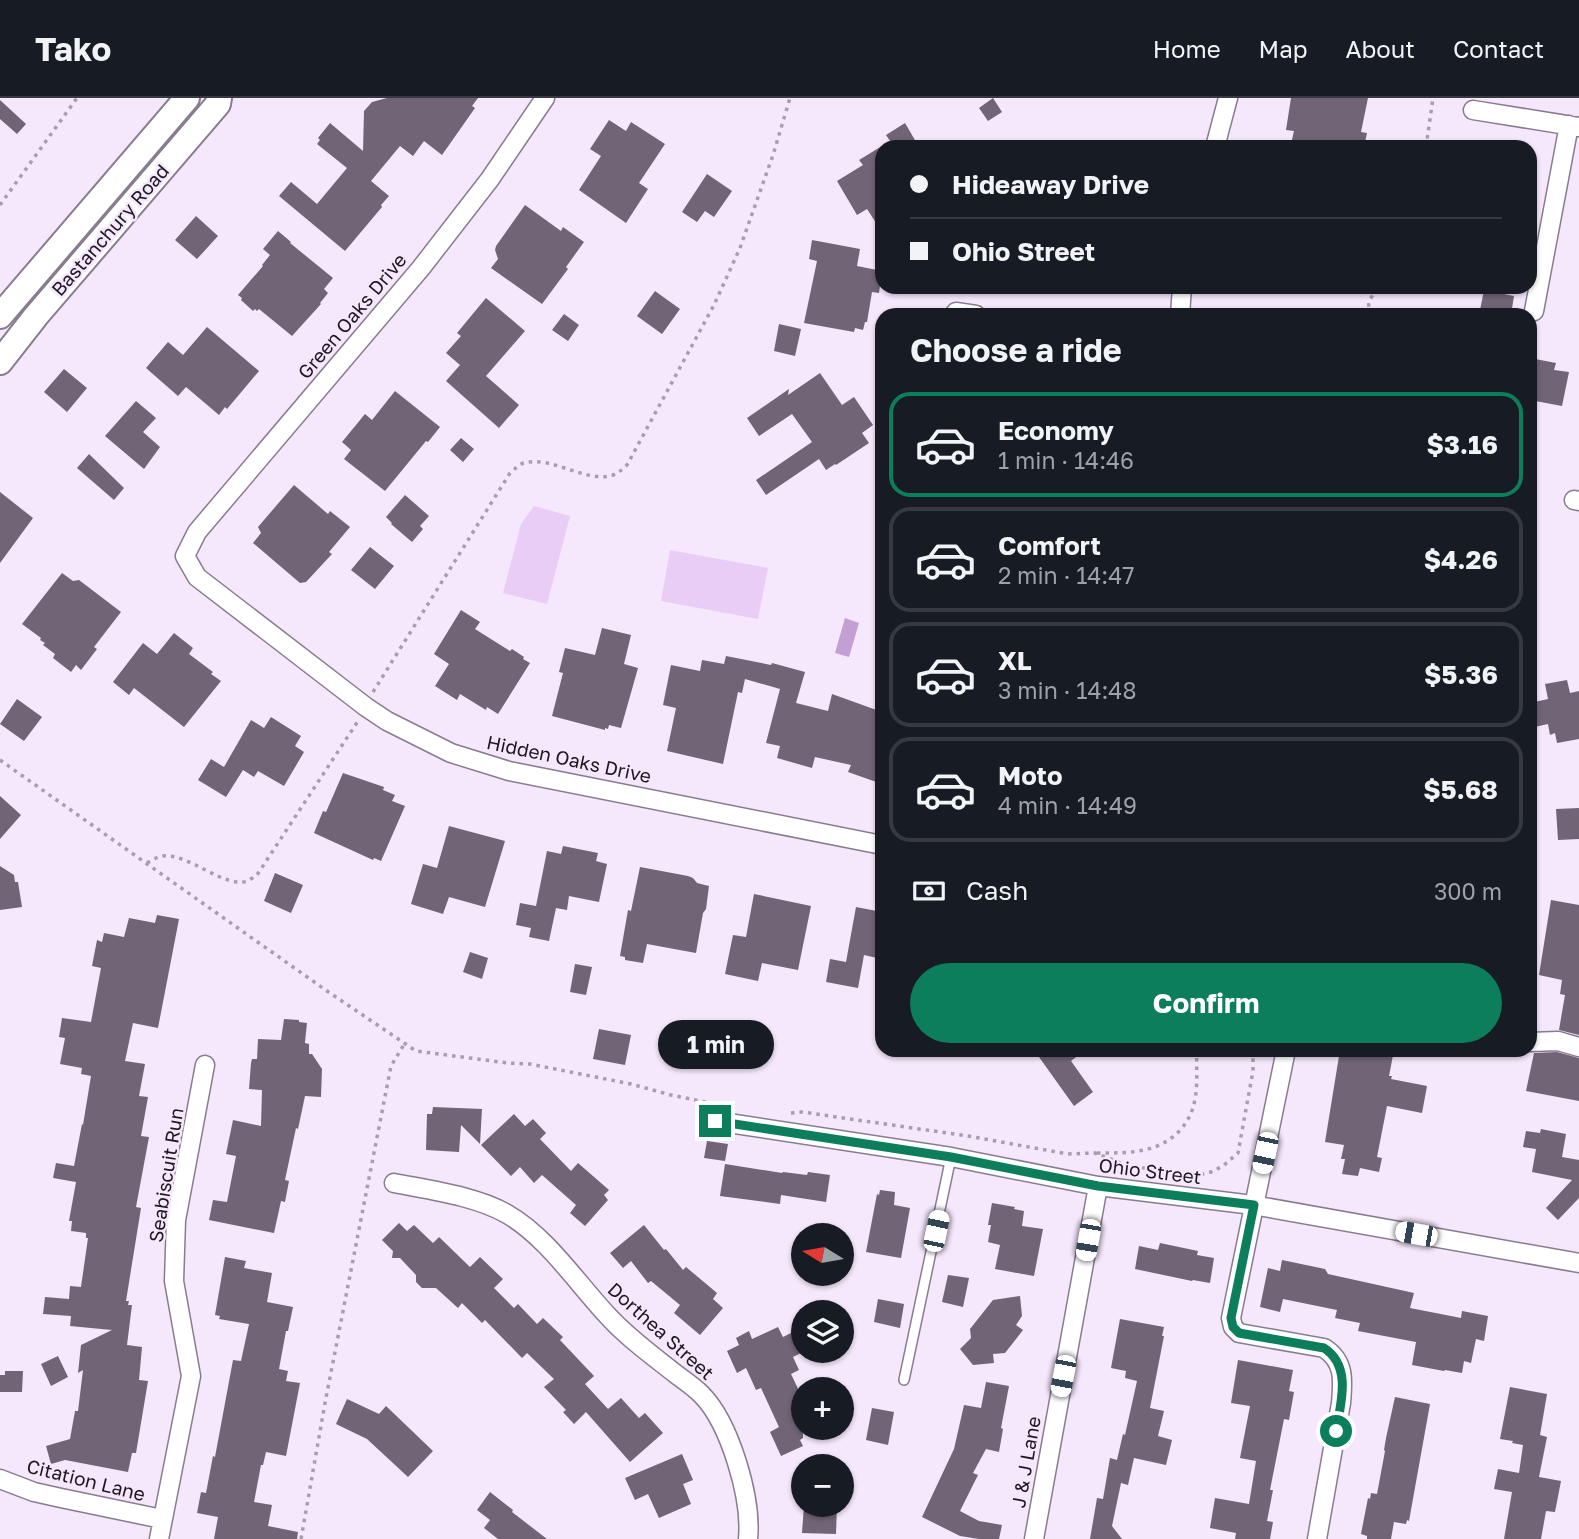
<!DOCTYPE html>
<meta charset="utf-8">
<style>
body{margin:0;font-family:"Golos Text",sans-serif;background:#242831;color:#f1f3f6;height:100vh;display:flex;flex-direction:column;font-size:26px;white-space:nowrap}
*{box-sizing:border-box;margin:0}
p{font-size:23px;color:#9ea1a6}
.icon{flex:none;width:38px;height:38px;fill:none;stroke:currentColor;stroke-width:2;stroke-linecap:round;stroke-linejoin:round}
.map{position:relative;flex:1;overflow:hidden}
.side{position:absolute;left:875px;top:210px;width:662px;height:749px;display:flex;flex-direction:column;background:#171b24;border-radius:21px;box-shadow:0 2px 5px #0004}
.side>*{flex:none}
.top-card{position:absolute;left:875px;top:42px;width:662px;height:154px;border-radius:21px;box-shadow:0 2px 5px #0004;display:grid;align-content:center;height:154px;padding:0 35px;background:#171b24}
.needle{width:46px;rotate:281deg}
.buttons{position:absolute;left:791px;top:1125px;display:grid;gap:14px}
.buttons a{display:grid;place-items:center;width:63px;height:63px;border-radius:50%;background:#171b24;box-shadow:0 2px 5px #0004;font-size:35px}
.end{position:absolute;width:32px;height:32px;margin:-16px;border:9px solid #0c7e5b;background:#fff;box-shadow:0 0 0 4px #fff}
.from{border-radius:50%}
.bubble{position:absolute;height:49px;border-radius:24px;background:#171b24;box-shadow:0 2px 5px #0004;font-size:23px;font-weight:700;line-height:49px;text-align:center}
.car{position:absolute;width:21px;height:42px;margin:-21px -10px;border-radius:9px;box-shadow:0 0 5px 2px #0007;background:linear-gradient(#fff 24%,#345 0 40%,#fff 0 76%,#345 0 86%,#fff 0)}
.top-card b{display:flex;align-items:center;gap:24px;height:66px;font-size:26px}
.top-card b+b{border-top:2px solid #363941}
.top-card i{width:18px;height:18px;background:#f1f3f6}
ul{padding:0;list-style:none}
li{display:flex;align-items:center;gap:21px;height:105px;margin:0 14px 10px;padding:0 21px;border:4px solid #363941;border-radius:21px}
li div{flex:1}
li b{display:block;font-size:26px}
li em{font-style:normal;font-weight:700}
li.active{border-color:#0c7e5b}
li>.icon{width:63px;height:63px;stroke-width:1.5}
h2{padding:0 35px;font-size:32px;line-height:84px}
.pay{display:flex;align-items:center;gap:18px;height:77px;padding:0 35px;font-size:26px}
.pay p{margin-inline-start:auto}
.action{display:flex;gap:14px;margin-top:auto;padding:14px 35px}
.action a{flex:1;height:80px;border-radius:42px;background:#0c7e5b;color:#fff;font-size:28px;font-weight:700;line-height:80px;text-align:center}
header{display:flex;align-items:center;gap:42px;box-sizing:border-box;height:98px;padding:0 35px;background:#171b24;border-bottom:2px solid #363941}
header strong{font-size:33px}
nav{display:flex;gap:38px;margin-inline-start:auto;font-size:24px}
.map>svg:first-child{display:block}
.green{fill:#e9cdf7}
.water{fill:#c39fd3}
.building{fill:#706476}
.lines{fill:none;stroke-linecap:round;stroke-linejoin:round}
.service-casing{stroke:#897c8f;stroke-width:12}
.minor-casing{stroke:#897c8f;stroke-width:21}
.secondary-casing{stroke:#897c8f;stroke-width:28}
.path{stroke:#a89dad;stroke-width:3.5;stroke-dasharray:3.5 5;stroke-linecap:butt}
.service{stroke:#fff;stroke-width:9}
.minor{stroke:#fff;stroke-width:18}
.secondary{stroke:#fff;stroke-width:24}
.route{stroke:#0c7e5b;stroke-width:9}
.labels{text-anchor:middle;stroke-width:5;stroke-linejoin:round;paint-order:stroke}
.street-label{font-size:19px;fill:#1d181f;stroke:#f5e7fc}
</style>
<header>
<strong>Tako</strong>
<nav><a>Home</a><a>Map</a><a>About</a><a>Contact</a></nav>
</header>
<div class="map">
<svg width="1579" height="1441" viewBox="0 0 1579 1441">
<rect width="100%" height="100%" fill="#f5e7fc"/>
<path class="green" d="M534,408L570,418L547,506L503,495L521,426Z
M670,452L768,470L758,521L661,503Z"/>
<path class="water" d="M845,520L859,525L849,559L835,555Z"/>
<path class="building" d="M387,0H478L472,8L475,10L442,57L424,43L413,58L400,48L371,83L389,98L381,107L382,109L345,153L279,98L291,84L317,106L347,70L317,46L320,42L318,40L330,25L363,53L364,13L372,4Z
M993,0L1002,14L988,23L979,10Z
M1291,0H1368L1361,34L1367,35L1364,49H1306L1291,46L1294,33L1286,32Z
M0,2L26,26L17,36L0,21Z
M609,22L626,33L631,24L665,46L639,85L648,91L626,125L579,92L601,58L590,51Z
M905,25L919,49H894L886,37Z
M882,48V134L867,111L857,117L837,83L863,67L859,62Z
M707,76L732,93L714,119L705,113L697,124L682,114Z
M525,107L561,133L563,129L584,144L566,169L568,171L542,206L491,170L498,161L495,152L496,148Z
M196,118L218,138L197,161L175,142Z
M278,133L291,144L290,145L333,180L324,191L328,195L320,205L321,206L292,238L259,211L257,213L255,211L253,213L241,202L242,200L238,197L263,168L262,167L270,157L263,151Z
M812,142L860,151L857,168L882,173L879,195L872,194L867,224H865L863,232L855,230L854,234L804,225L817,163L809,161Z
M1484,192L1514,198L1511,217H1479Z
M655,193L680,211L662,236L637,218Z
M486,200L525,233L486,278L519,307L499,330L446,283L460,267L446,255L461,238L457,235Z
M564,216L579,227L568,243L552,232Z
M779,226L801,231L795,258L774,253Z
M207,229L259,273L227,311L225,309L219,317L186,289L178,298L146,270L168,244L183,257Z
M1530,260L1556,265L1554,272L1569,274L1562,308L1530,302Z
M64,271L87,290L67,314L44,294Z
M820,275L842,307L854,299L873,327L862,335L869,345L836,367L835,366L826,372L819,361L766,397L756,382L812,344L792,316L759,338L747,320L789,291L788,297Z
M395,293L440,329L428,344L426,343L385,393L344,361L351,352L342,344L365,316L372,322Z
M136,303L156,320L143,334L160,349L144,371L105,338Z
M461,340L474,351L463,364L450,352Z
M89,356L124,390L114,402L77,370Z
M294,387L328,416L330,413L350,429L329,454L332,456L306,484L300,485L253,445L261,435L258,429Z
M0,394L33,420L0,465Z
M405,397L429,418L420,428L423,431L412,444L391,426L392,425L386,419Z
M370,449L394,468L375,491L351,472Z
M62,475L73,483L79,482L121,514L94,549L97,551L81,572L76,567L71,574L53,560L55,556L43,547L45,545L40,542L41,540L22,526Z
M461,512L480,524L475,531L510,553L512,551L524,559L523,561L530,565L498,616L487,609L486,612L460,596L457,602L435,588L449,566L434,556Z
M602,530L631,537L624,566L638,570L621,630L609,627L608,631L605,630V632L552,618L563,575L559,574L565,550L595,557Z
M174,535L193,550L189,556L213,574L211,576L221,583L184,629L134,590L129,597L113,584L143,545L157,556Z
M726,558L771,567L772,565L805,574L796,605L828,613L832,596L882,614V686L848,674L851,667L815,659L812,670L777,660L780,648L766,645L780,591L745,581L742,595L738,594L723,666L667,653L676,610L663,607L671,567L700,573L702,562L724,566Z
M1567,582L1570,595L1579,593V641L1557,645L1555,635L1550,637L1548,626L1530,630V605L1548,601L1545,586Z
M17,601L42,619L24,643L0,626Z
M271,619L301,638L295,648L304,654L284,688L258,673L254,679L243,672L226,699L198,682L211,661L224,669L251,622L264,630Z
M343,675L384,689L383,692L395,697L392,703L405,708L381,763L374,760L373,762L314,735L323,713L326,714Z
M0,698L21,717L0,741Z
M1579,710V741L1558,742L1556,711Z
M449,728L505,743L485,809L449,799L443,816L411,806L423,766L437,770Z
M563,748L598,755L596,763L607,766L599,804L569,798L567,812L556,810L549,843L529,839L531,830L516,827L520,805L536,808L547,753L561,756Z
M0,768L14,777L15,784H18L22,809L0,812Z
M640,769L688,778L693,780L697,785L709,788L706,811L703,815L696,855L647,846L643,865L625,862V859L620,858L628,812L631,813Z
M275,775L303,787L291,815L264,803Z
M754,796L811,808L798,872L762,865L758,883L725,876L733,837L746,839Z
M1551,802L1579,807V937L1559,932L1565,897L1560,896L1562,882L1539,877Z
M856,809L882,814V855L878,854L877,860L864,857L858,890L826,884L830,861L846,864Z
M157,817L179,821L158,930L133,925L125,963L145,966L139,998L148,999L141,1038L149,1039L136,1109L141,1110L126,1203H129L128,1207H132L127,1247L142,1249L139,1282L148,1283L136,1355H132L128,1374L65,1362L51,1366L46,1348L70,1341L75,1313H78L83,1272L78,1275L81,1247L112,1232L70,1228L71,1218L43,1216L45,1199L69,1201L70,1188L81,1189L88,1140H86V1135L71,1133L72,1123H69L76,1084L53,1080L56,1065L74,1068L82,1026L83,1027L91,978L81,976L82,970L60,966L65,940L59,939L62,920L91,924L101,870L92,868L97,842L102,844L104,835L124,839L129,820L155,825Z
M470,854L488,860L482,881L463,874Z
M575,866L592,869L586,897L570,894Z
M284,921L299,922V924L307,925L305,944V945L309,946V956H312L322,971L321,999L305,998L298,1031L296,1030L285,1082L289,1083L285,1104L281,1103L274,1135L209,1122L213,1102L227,1104L236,1058L226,1056L233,1022L261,1028L262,992L249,991L251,965L252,961H257L258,941L281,942Z
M599,931L631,937L625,967L593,961Z
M1034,952H1085L1071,963L1093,994L1074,1008Z
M1340,952H1394L1389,978H1392L1391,981L1427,988L1422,1015L1387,1008L1377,1059L1382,1060L1379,1074L1360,1070L1358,1078L1342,1076L1345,1061H1341L1344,1047L1325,1044Z
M1557,954L1579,960V1003L1526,993L1534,955Z
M433,1009L482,1011L480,1046L461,1027L459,1054L426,1052L427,1016H432Z
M514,1016L525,1028L533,1021L546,1035L540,1041L571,1073L578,1065L609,1092L604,1097L608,1102L585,1128L570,1115L576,1107L542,1077L534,1085L520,1069L511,1078L481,1047Z
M1541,1031L1566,1036L1562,1059L1579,1062V1100L1558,1122L1546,1110L1572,1082L1532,1074L1536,1051L1523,1049L1526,1033L1540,1035Z
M707,1043L728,1046L725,1063L704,1060Z
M725,1066L782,1075L783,1074L807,1077L808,1074L830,1077L826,1104L781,1097L780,1106L720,1098Z
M880,1092L895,1094L894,1107L910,1110L901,1160L866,1154L877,1096L879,1097Z
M992,1105L1015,1109L1014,1111L1024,1113L1022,1128L1043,1131L1034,1178L995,1171L1000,1147L988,1144L991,1127H988Z
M399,1125L407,1133L414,1127L433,1145L439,1139L470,1169L480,1159L503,1181L494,1190L514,1210L518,1206L537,1226L543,1220L563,1239L560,1242L594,1278L585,1286L608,1311L621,1300L639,1320L645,1315L663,1335L630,1364L586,1314L574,1326L563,1314L566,1312L544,1289L554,1281L527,1255L522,1260L485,1222L482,1225L462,1205L458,1210L436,1190H422L416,1184V1177L400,1160H392L393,1153L382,1142Z
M644,1127L664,1152L666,1151L683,1172L686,1169L717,1195L713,1201L723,1210L700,1237L674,1215L680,1207L651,1183L648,1185L631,1163L623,1170L610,1155Z
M1160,1145L1198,1153L1197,1157L1214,1160L1210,1185L1193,1182L1192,1183L1135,1171L1139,1148L1158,1152Z
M225,1159L246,1163L244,1170L272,1175L267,1204L293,1209L288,1233H286L279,1271L288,1273L286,1283L300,1285L286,1358L266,1354L263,1367H261L254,1404L272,1407L268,1428L298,1434L297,1441H214L218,1419L197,1415L201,1394L206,1395L213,1358L215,1359L233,1262L241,1263L249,1226L219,1221L220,1218L215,1217Z
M1282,1162L1325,1171L1328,1176L1414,1195L1410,1210L1461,1220L1462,1213L1488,1218L1484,1243L1476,1241L1471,1265L1464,1263L1462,1275L1445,1272L1444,1273L1412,1267L1416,1244L1358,1233L1360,1225L1335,1220L1337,1212L1283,1201L1280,1214L1260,1209L1268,1170L1280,1173Z
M948,1177L969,1180L963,1209L942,1204Z
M1020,1198L1022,1218L1016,1227L1023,1232L1005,1255L993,1256L994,1265L973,1267L960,1251L971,1240L970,1231L993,1202Z
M878,1201L904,1206L900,1230L874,1224Z
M1120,1221L1164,1229L1162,1238H1164L1150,1310L1164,1313L1158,1338L1172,1342L1166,1367L1134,1360L1128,1387L1121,1385L1112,1428L1122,1441H1090L1097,1400L1103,1401L1110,1360L1117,1362L1123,1336L1125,1337L1137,1283L1125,1280L1126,1273L1111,1270Z
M778,1229L783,1239L803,1229V1254L793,1259L799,1272L791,1276L803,1301V1340L800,1342L803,1348L781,1358L770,1334L779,1329L761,1290L756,1292L746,1270L737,1275L727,1253L739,1247L736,1240L749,1233L752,1241Z
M58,1258L68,1279L51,1288L41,1266Z
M1238,1262L1293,1272L1289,1293L1294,1294L1289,1322L1284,1321L1270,1392H1273L1267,1423L1273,1424L1270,1441H1235L1236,1435L1210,1430L1215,1400L1249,1406L1256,1363L1240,1360L1250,1308L1231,1305Z
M5,1273H23L22,1294H0V1277H5Z
M986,1284L1009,1288L1001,1330L1003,1331L999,1354L986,1351L973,1375L978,1377L960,1413L979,1423L1002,1427L999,1441H979L960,1438L922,1419L954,1351L964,1307L981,1310Z
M1510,1289L1547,1296L1540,1337L1547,1339L1539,1379L1561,1383L1555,1414L1546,1413L1541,1441H1504L1512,1394L1494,1391L1498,1371L1519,1375L1523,1347L1512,1345L1513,1343L1500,1341Z
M1395,1299L1430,1306L1409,1423L1407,1422L1406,1426L1394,1424L1391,1441H1367V1438L1361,1436L1368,1400L1370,1401L1371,1395L1377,1396L1385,1353L1384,1352L1386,1340Z
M347,1301L379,1316L386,1308L433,1353L408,1379L367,1341L336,1326Z
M872,1310L894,1314L888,1347L866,1342Z
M682,1356L693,1382L683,1386L691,1406L659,1420L648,1396L635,1402L625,1380Z
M490,1394L513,1412L512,1414L547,1441H498L484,1430L490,1422L477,1412Z
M804,1407H837L836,1436L802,1435Z"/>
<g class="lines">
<g class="service-casing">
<path id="service" d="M904,1282L951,1059"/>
</g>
<g class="minor-casing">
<path id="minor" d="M545,0L490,81L421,170L197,434L185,458L197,479L366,609L387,623L451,655L509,673L882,747
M1473,12L1579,29
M1215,49L1228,0
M1534,213L1569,27
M956,214L976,217
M1180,217L1182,189
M1574,402L1579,403
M1530,944L1558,943L1579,949
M1286,952L1231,1220L1233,1229L1239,1235L1324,1250C1345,1263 1343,1283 1341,1305L1317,1441
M715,1023L951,1059L1098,1088L1253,1107L1579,1165
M394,1085C429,1092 476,1098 507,1116C546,1138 577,1185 608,1218C628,1240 653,1258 677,1277C685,1283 694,1289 702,1297C730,1326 752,1400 748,1441
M0,1381L34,1394L61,1400L162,1421
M159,1441L191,1278L174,1183L176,1122L205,967
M1034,1441L1098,1088"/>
</g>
<g class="secondary-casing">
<path id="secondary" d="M0,218L187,0
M0,264L36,218L218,6L219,0"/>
</g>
<path class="path" d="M1426,49L1433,0
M0,107L77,0
M1368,217L1369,203L1378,189
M373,594L510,375C515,371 519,366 524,365C551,357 587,386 613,377C619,375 622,371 627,367L714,207L740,150L773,57L790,0
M0,662L327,893L416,953L508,965L530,966L631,986L671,997L710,1005
M147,765C152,762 157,759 163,758C189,755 224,791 248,783C251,781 254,779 257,777L358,623
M791,1015L802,1014L968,1038L1068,1056L1095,1055L1126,1067L1194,1078L1211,1074L1223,1068L1238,1055L1253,973V952
M1097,1055C1128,1055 1160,1056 1182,1030C1189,1021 1193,1013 1195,1001C1198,985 1196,968 1197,952
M301,1441L325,1305L391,968L405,945"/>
<use href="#service" class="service"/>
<use href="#minor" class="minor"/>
<use href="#secondary" class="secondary"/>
</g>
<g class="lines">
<path class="route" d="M715,1023L951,1059L1098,1088L1254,1107L1231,1220L1233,1229L1239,1235L1324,1250C1352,1268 1341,1305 1336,1333"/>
</g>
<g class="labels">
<g class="street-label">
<text transform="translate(110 132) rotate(-49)" y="7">Bastanchury Road</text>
<text transform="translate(352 218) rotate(-50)" y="7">Green Oaks Drive</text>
<text transform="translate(569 661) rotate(12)" y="7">Hidden Oaks Drive</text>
<text transform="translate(1150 1073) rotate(7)" y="7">Ohio Street</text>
<text transform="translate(166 1077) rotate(-81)" y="7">Seabiscuit Run</text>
<text transform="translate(661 1233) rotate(42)" y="7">Dorthea Street</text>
<text transform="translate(1026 1364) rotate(-80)" y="7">J &amp; J Lane</text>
<text transform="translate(86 1382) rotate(14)" y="7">Citation Lane</text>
</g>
</g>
</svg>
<div class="buttons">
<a><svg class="needle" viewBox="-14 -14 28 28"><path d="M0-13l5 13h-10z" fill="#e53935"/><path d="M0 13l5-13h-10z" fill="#9ea1a6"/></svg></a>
<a><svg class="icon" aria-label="layers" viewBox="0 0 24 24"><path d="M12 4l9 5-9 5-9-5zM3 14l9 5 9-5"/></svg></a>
<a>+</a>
<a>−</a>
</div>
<i class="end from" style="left:1336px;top:1333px"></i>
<i class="end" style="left:715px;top:1023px"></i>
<div class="bubble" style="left:658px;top:922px;width:116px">1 min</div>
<i class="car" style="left:1265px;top:1055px;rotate:192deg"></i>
<i class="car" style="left:936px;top:1133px;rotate:12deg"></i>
<i class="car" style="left:1416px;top:1136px;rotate:280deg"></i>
<i class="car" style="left:1088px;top:1142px;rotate:190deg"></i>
<i class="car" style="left:1063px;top:1278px;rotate:191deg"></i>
<div class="top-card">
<b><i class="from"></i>Hideaway Drive</b>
<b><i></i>Ohio Street</b>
</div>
<section class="side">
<h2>Choose a ride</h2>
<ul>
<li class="active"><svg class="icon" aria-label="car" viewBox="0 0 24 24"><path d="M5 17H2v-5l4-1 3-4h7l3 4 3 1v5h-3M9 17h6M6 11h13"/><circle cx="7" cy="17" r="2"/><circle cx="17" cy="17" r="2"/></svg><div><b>Economy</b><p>1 min · 14:46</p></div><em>$3.16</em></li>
<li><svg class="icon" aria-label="car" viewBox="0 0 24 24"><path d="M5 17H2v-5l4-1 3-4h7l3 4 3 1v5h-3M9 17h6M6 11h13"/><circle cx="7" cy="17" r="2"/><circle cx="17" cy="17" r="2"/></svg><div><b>Comfort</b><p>2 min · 14:47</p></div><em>$4.26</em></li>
<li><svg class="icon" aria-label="car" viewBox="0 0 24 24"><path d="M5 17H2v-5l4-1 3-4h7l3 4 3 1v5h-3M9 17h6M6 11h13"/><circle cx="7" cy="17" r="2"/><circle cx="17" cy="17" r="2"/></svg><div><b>XL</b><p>3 min · 14:48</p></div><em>$5.36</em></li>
<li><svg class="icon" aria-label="car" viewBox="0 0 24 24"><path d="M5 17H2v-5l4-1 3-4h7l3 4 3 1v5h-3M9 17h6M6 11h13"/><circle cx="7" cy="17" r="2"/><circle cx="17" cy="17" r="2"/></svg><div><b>Moto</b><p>4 min · 14:49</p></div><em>$5.68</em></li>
</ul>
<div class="pay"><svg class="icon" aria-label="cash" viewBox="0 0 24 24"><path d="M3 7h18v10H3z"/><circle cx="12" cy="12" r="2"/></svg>Cash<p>300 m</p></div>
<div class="action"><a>Confirm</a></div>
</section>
</div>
